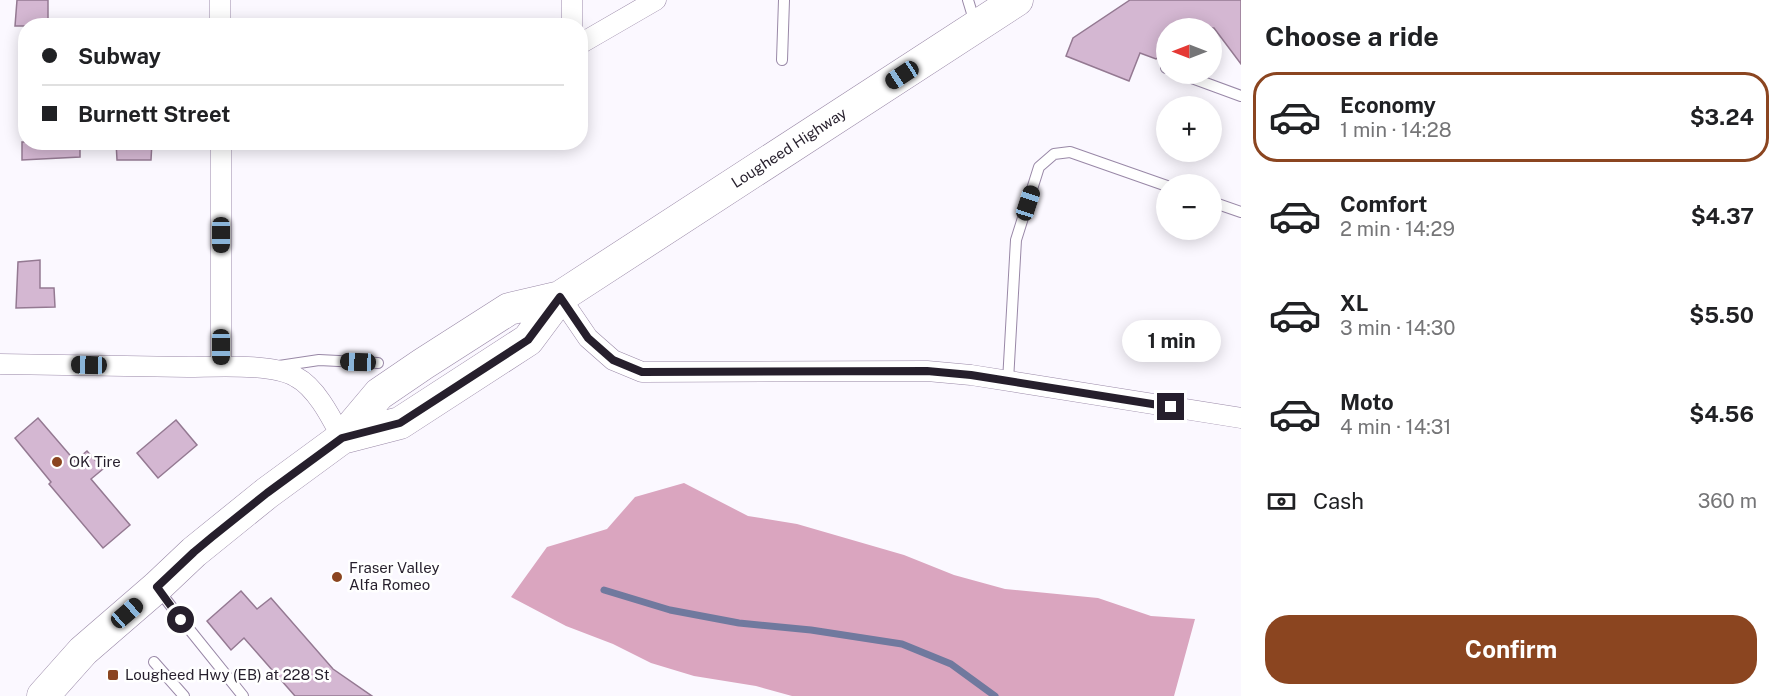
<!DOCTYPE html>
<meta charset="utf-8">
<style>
body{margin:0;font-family:"Public Sans",sans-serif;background:#f2f2f2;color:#202124;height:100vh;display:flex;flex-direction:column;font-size:22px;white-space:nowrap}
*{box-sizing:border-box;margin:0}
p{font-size:20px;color:#757577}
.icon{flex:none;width:33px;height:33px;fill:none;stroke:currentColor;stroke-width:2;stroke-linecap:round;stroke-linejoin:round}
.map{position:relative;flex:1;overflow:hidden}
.drawer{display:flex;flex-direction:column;background:#fff;width:540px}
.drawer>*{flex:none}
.hud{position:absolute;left:18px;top:18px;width:570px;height:132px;border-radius:24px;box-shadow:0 3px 15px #0003;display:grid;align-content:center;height:132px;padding:0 24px;background:#fff}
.needle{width:39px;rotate:270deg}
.controls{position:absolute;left:1156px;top:18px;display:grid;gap:12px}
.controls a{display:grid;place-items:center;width:66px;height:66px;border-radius:50%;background:#fff;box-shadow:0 3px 15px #0003;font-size:30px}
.end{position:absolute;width:27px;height:27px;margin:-14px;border:8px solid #261f2c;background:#fff;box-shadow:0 0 0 3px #fff}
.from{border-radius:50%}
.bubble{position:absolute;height:42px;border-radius:21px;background:#fff;box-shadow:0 3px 15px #0003;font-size:20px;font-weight:700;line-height:42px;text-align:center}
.car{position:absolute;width:18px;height:36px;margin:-18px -9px;border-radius:8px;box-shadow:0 0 4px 2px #0007;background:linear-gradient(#222 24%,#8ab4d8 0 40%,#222 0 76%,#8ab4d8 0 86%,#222 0)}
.hud b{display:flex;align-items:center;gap:21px;height:57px;font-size:22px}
.hud b+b{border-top:2px solid #e0e0e0}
.hud i{width:15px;height:15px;background:#202124}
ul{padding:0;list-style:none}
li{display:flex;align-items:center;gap:18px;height:90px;margin:0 12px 9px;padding:0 12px;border:3px solid transparent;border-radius:24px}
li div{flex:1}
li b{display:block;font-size:22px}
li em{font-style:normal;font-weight:700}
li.on{border-color:#8b4520}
li>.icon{width:54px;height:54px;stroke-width:1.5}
h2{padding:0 24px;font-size:27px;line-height:72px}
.pay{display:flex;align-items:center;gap:15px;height:66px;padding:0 24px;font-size:22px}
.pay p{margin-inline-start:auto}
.cta{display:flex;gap:12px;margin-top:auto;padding:12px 24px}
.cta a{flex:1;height:69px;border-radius:24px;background:#8b4520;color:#fff;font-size:24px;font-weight:700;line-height:69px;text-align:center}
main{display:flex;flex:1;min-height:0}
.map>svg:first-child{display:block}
.forest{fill:#daa5bf}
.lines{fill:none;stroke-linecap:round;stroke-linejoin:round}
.stream{stroke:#70799e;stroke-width:7}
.building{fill:#d4b7d2;stroke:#947992;stroke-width:1.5}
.service-casing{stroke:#9988a7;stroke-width:12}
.minor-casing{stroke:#9988a7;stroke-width:21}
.primary-casing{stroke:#9988a7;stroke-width:33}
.service{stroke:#fff;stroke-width:10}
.minor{stroke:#fff;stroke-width:20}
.primary{stroke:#fff;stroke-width:32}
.route{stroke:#261f2c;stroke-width:8}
.poi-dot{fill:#8b4520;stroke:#fff;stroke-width:2}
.labels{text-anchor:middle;stroke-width:5;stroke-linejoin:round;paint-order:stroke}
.street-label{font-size:15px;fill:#261f2c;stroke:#fff}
.poi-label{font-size:15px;fill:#261f2c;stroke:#fff;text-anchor:start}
</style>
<main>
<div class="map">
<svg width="1241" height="696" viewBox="0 0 1241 696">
<rect width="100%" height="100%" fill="#fbf8ff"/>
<path class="forest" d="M684,483L748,516L797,524L904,555L954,575L1005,589L1098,598L1151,616L1195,619L1174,696H792L756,686L694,676L651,663L613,644L566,626L511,597L547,547L607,529L635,497Z"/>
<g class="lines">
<path class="stream" d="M604,590L670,610L739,623L811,630L902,644L951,664L995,696"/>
</g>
<path class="building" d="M17,0H48V26H15Z
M1130,0H1241V64L1214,28H1167V52L1156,59L1140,53L1129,81L1066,56L1073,38Z
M22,142H80V157L22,160Z
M116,142H152L151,160H117Z
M40,260V288H54L55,307L16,308L18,262Z
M38,418L75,461L87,451L103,469L91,479L130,525L103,548L49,484L51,482L15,438Z
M176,420L197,445L158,478L137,453Z
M241,591L257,609L271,598L333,669L372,696H295L244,638L231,650L207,621Z"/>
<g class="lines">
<g class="service-casing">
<path id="service" d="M968,0L975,23
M782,60L784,0
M1166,68H1167
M1181,74L1241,96
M1212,202L1241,212
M279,366L319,360L378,363
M1008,381L1016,240L1039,167L1054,154L1070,152L1167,186
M157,588L181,619L243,696
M154,662L184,696"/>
</g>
<g class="minor-casing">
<path id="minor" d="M220,0V26
M572,0V26
M580,44L656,0
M221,142V366
M560,297L588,338L613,360L642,372L927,371L971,375L1241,418
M0,364C63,365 125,366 188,367C216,367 272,363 296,377C316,387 332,419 342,438"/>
</g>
<g class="primary-casing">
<path id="primary" d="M342,438L400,423L528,340L560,297
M43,696L83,651L157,587L194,552L267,493L342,438L379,394L423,364L509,309L560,297L1017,0"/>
</g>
<use href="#service" class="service"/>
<use href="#minor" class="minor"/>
<use href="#primary" class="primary"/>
</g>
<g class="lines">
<path class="route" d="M181,620L157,587L194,552L212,537L267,493L342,438L400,423L528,340L560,297L588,338L613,360L642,372L927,371L971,375L1171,407"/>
</g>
<g class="poi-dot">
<circle cx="57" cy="462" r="6"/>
<circle cx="337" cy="577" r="6"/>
<rect x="107" y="669" width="12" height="12" rx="3"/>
</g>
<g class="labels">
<g class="street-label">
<text transform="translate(789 148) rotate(-33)" y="5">Lougheed Highway</text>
</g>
<g class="poi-label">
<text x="69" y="467">OK Tire</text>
<text x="349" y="573">Fraser Valley<tspan x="349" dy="17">Alfa Romeo</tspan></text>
<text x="125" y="680">Lougheed Hwy (EB) at 228 St</text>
</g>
</g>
</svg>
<div class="controls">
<a><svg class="needle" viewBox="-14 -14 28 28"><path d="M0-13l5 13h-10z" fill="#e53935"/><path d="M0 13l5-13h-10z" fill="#757577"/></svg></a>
<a>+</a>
<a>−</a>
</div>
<i class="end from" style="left:181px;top:620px"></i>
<i class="end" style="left:1171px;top:407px"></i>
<div class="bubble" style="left:1122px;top:320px;width:99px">1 min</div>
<i class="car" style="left:902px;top:75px;rotate:237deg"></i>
<i class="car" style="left:1028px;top:203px;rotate:18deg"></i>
<i class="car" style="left:221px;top:235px;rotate:180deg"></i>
<i class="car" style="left:221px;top:347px;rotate:180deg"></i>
<i class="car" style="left:358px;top:362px;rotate:272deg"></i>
<i class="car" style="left:89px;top:365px;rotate:271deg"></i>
<i class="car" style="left:127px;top:613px;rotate:49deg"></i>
<div class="hud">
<b><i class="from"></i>Subway</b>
<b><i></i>Burnett Street</b>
</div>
</div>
<section class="drawer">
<h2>Choose a ride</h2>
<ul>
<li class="on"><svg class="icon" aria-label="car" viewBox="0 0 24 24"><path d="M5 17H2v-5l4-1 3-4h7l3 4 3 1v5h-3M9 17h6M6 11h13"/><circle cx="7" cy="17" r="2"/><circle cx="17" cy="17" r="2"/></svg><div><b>Economy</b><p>1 min · 14:28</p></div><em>$3.24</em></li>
<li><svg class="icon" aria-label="car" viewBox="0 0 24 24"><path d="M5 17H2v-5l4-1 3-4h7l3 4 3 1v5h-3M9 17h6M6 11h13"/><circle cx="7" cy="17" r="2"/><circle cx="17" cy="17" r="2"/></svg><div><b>Comfort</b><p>2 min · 14:29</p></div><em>$4.37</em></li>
<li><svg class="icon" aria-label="car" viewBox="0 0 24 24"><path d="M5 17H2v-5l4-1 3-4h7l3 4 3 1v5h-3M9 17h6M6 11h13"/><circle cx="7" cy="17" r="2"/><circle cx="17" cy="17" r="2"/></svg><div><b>XL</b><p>3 min · 14:30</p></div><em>$5.50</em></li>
<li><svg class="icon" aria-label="car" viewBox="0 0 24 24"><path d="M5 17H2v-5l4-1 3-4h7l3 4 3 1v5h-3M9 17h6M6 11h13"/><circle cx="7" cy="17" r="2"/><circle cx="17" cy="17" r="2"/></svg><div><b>Moto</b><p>4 min · 14:31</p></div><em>$4.56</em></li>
</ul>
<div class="pay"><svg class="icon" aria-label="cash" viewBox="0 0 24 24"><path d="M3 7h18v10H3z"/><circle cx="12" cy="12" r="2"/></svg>Cash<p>360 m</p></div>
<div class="cta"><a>Confirm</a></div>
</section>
</main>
